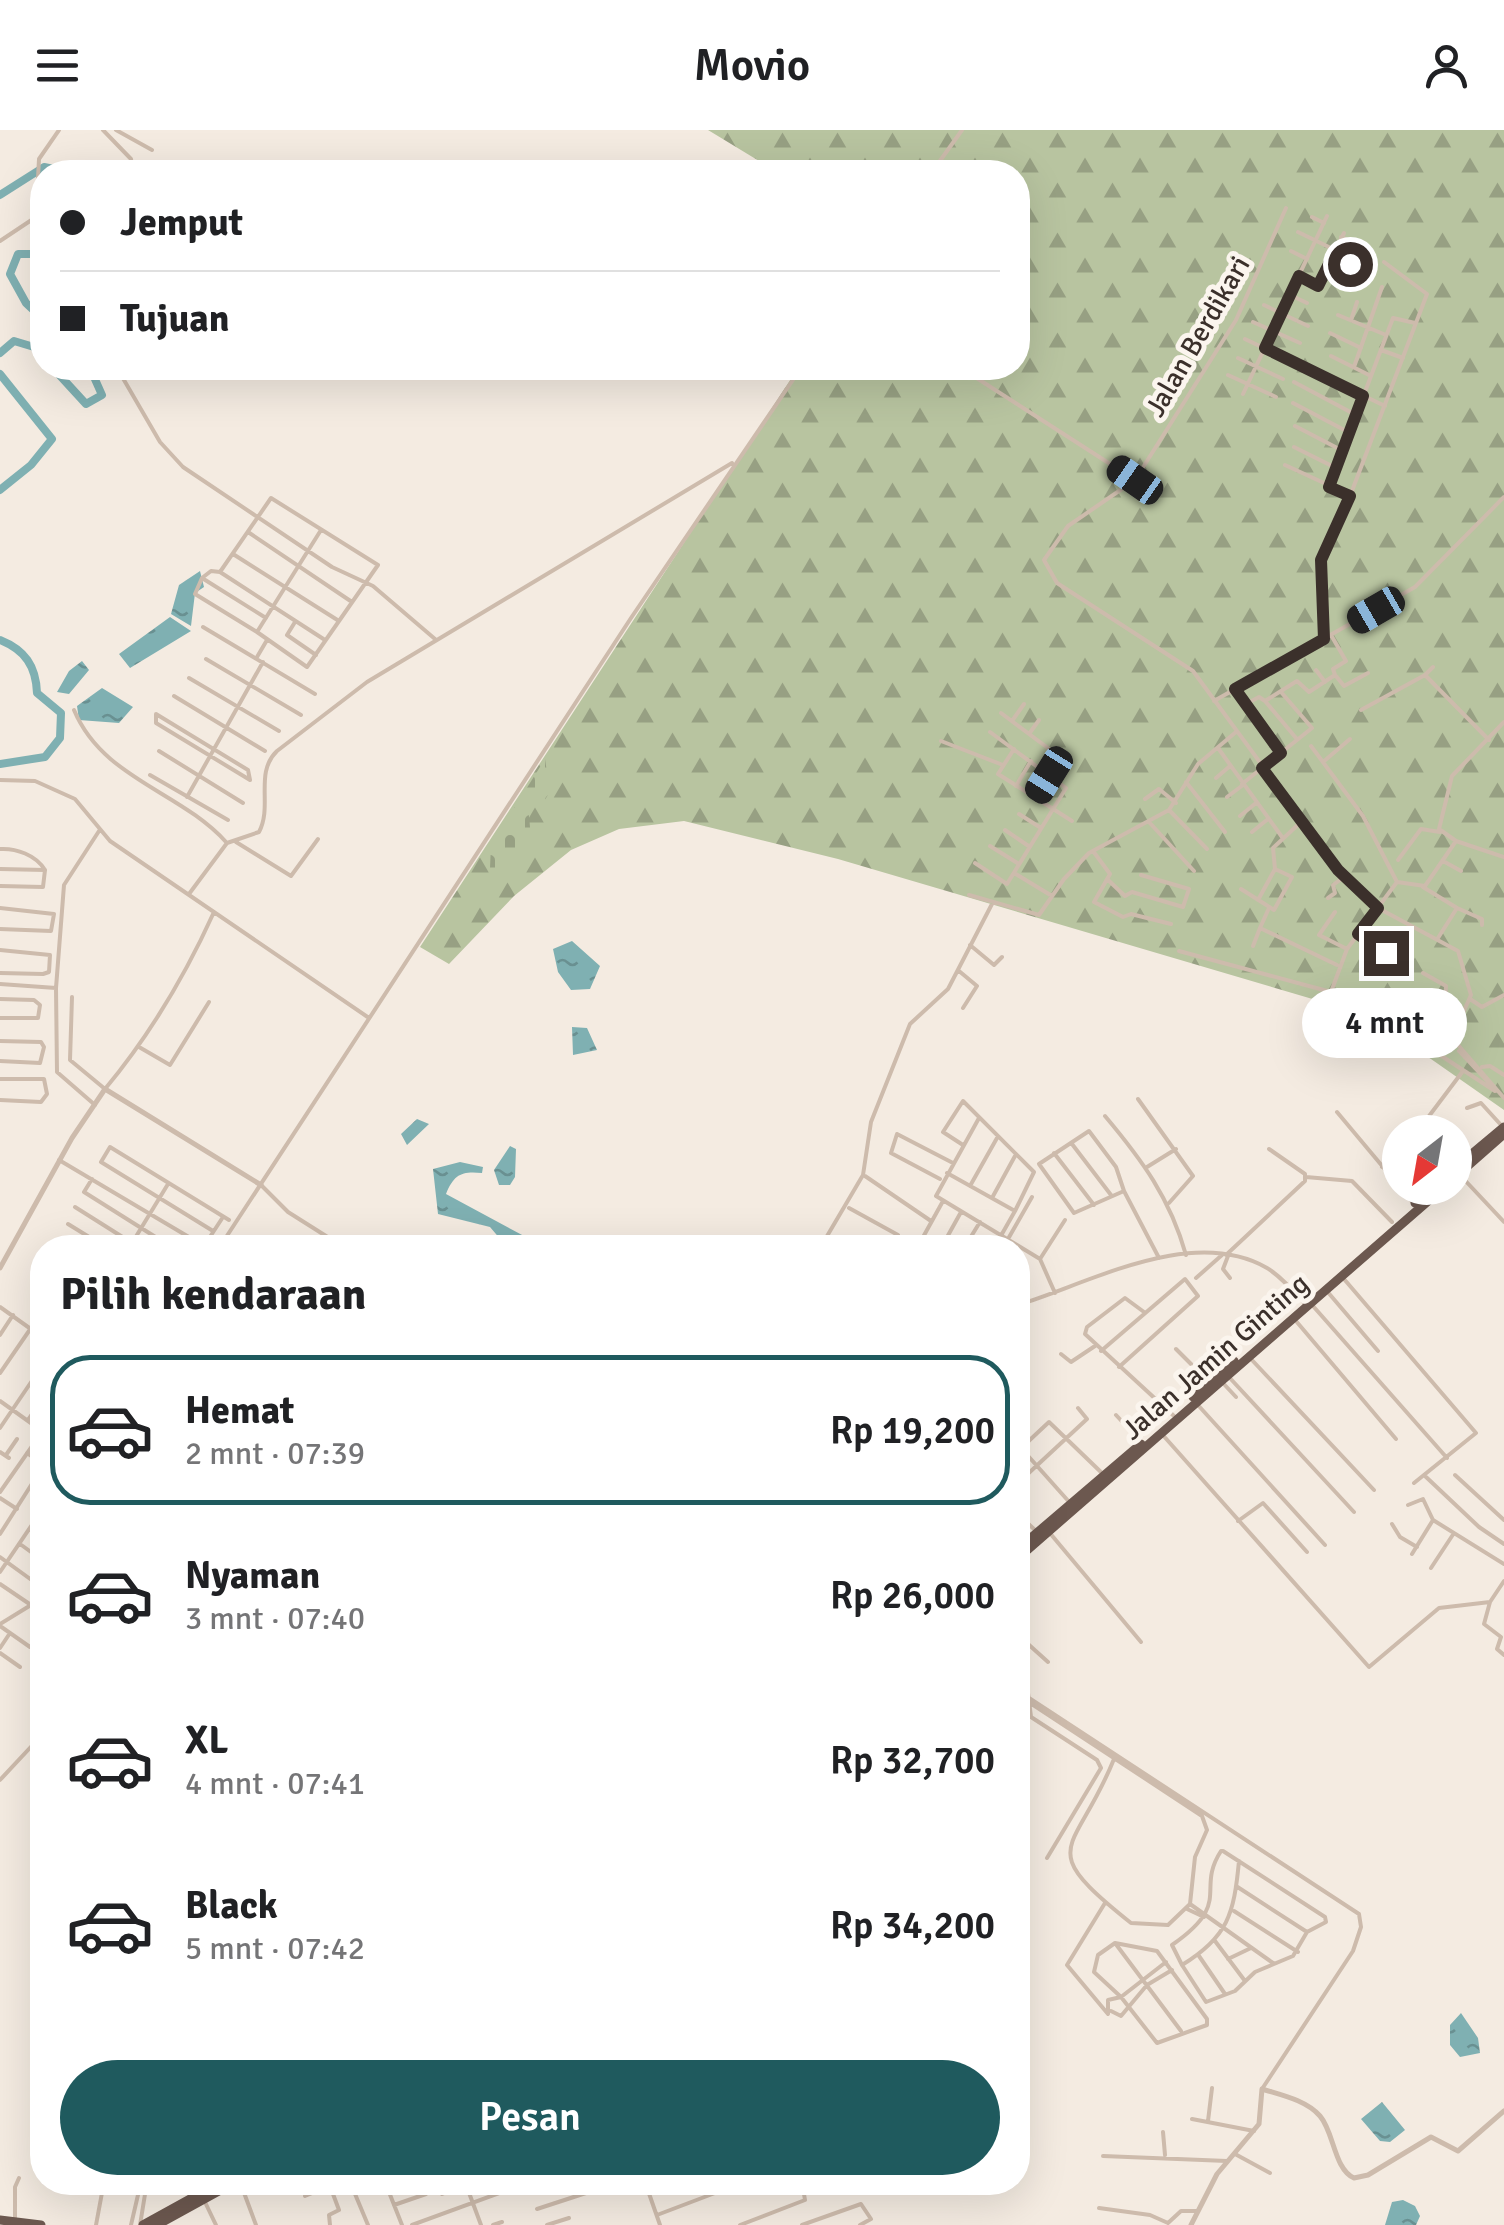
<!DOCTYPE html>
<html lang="id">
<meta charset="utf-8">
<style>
body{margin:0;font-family:Signika,sans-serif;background:#f2f2f2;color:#202124;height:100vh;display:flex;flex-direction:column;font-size:38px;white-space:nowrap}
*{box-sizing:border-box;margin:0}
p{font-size:32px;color:#757577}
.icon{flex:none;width:55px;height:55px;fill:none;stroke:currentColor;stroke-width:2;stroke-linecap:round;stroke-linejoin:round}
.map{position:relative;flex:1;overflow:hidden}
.side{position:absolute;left:30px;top:1105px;width:1000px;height:960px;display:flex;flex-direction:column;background:#fff;border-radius:40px;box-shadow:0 10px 40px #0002}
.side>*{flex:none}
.top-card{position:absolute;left:30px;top:30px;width:1000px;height:220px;border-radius:40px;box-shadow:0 10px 40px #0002;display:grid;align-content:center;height:220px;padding:0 30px;background:#fff}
.needle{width:65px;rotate:211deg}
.controls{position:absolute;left:1382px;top:985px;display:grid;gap:20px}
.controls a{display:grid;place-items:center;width:90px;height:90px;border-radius:50%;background:#fff;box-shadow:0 10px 40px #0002;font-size:50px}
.end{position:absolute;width:45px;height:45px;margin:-22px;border:12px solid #3b302b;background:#fff;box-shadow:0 0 0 5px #fff}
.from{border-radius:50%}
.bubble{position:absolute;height:70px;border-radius:35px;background:#fff;box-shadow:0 10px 40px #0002;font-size:32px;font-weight:600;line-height:70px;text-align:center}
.car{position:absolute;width:30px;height:60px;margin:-30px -15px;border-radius:12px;box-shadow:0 0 8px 2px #0007;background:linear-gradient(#222 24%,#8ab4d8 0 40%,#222 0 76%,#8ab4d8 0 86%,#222 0)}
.top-card b{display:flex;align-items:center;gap:35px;height:95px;font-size:38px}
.top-card b+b{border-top:2px solid #e0e0e0}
.top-card i{width:25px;height:25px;background:#202124}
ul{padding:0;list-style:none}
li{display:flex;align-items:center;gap:30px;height:150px;margin:0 20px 15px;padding:0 10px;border:5px solid transparent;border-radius:40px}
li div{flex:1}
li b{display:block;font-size:38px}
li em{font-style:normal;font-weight:600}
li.current{border-color:#1f5a5e}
li>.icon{width:90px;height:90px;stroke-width:1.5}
h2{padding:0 30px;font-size:45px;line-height:120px}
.action{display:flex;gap:20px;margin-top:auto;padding:20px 30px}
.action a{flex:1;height:115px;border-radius:60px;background:#1f5a5e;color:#fff;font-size:40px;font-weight:600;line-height:115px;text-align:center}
header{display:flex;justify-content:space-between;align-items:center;height:130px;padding:0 30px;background:#fff;font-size:45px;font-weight:600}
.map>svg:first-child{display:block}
.forest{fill:url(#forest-firs)}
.cemetery{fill:url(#cemetery-stones)}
.water{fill:url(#water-ripples)}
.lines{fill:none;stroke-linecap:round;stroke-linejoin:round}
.river{stroke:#7fb0b2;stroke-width:8}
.minor{stroke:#cdbbac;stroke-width:4}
.tertiary{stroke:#cdbbac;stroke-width:5}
.trunk{stroke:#6c584f;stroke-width:9}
.route{stroke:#3b302b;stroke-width:12}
.labels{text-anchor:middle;stroke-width:10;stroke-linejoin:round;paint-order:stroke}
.street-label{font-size:28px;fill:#3b302b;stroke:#fbf5ee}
</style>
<header><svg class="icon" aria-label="menu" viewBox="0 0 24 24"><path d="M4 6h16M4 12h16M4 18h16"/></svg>Movio<svg class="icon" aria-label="person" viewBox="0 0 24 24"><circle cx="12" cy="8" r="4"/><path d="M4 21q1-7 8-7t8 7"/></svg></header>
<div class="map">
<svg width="1504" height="2095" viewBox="0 0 1504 2095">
<defs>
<pattern id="forest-firs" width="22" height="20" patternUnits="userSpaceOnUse" patternTransform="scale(2.5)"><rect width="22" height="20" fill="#b8c4a0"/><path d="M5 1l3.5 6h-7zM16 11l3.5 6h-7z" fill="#97a083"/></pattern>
<pattern id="cemetery-stones" width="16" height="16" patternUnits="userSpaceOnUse" patternTransform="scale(2.5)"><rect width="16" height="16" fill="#b8c4a0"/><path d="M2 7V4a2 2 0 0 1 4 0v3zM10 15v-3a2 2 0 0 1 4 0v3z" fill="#97a083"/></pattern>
<pattern id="water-ripples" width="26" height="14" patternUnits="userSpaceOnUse" patternTransform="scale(2.5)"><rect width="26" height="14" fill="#7fb0b2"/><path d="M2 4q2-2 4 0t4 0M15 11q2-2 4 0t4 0" fill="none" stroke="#699091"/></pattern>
</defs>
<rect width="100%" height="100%" fill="#f4ebe1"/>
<path class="forest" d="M708,0H1504V980L1431,929L1343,878L838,729L684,691L619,699L571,720L514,766L449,834L420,817L798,238H1018V42H777Z"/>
<path class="cemetery" d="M545,629L550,662L540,677L533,672L528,679C533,715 532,727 497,743L490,738L491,715Z"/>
<path class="water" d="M200,441L204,457L195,463L191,496L171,484L179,455Z
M170,487L191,501L130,538L119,524Z
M82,531L89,540L69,564L57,562L69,541Z
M102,558L133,577L119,593L79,590L77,576Z
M572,811L600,836L590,859L571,860L558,842L553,819Z
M572,897L587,898L597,920L573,925Z
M417,989L429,994L407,1015L401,1004Z
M510,1016L516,1019L515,1047L510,1055H499L494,1040Z
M460,1032L483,1037L482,1043C462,1041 454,1044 446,1064L524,1106L522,1117H507L490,1097L438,1084L433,1039Z
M1461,1883L1478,1908L1480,1923L1460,1927L1450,1915V1895Z
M1382,1972L1405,2000L1390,2012L1380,2011L1361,1989Z
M1403,2070L1415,2076L1420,2086L1416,2095H1385L1392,2072Z"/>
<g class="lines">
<path class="river" d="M0,65L44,37L69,42
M42,124H18L10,144L26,173L42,188
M0,223L14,211L34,217L42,226
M53,238L86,274L102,265L90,238
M0,244L52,309L31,335L0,360
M0,510C25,520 36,536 37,563L61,583L60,608L45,627L0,634"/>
<path class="minor" d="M103,0L131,29L133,42
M116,0L152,20
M932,42L962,0
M1286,78L1236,190L1135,350L1068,396L1044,430L1057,453L1193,541L1344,747L1378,778L1458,821L1471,865L1452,908L1504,968
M1312,87L1324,93
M1298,102L1335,120
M1341,107L1353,112
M0,111L36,87L39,29L59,0
M1291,121L1307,129
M1333,126L1350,134
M1325,142L1338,148
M1299,147L1317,155
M1318,156L1344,103
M1290,165L1307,173
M1264,175L1308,196
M1338,185L1386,205
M1351,190L1357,172
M1253,192L1300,213
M1330,203L1361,218
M1245,209L1385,276
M1381,220L1403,228
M1331,226L1371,246
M1238,228L1283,249
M1354,237L1382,157
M117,238L160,312L183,337L332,437L373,456L435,509
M961,238L1135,350
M1228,245L1276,267
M1294,252L1356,285
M1243,264L1327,86
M1293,273L1350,303
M1295,296L1343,321
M1294,317L1336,338
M1285,335L1350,365
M1329,357L1393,188L1415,193
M248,402L352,472
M233,424L339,491
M220,442L325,510
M202,448L266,488
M295,492L287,505L316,525
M203,497L315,564
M257,502L307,537L378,435L271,368L220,442L211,441L202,448L195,464L257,502L321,400
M1325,509L1321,429L1339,395L1427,164L1384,132
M257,527L267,510
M206,529L301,585
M1316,540L1325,552
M1425,545L1433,537
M1336,546L1344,556L1368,543
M189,548L279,601
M1235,559L1281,623
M174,566L265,621
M1214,571L1415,457L1504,367
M1246,574L1259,567L1265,571
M74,580C103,649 180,661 226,712
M1361,580L1425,545L1489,610
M1001,583L1060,627L1035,668
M156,584L248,640L250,650L156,593Z
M1012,591L1024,574
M1029,604L1039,590
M1296,608L1265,571L1297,551L1309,562L1335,545L1333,539L1346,531L1331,505
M941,611L1003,635
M1311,616L1363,686L1397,752
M1218,618L1282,707
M1014,619L998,644L1072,691
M159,621L243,673
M1323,632L1350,609
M150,645L228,690
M1216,648L1230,636
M0,650L35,651L75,669L110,711L369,888
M1186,652L1225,702
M1242,654L1312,598L1281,562
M1016,656L1031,631
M187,667L263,532
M1227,667L1243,655
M1145,669L1159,659L1176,673
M1169,680L1207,719
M1019,684L1041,698
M1240,686L1256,673
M1149,692L1194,741
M1005,700L1030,717
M1252,702L1268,689
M1456,711L1504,727
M236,712L291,746L318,709
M990,716L1019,734
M0,719C16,718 36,725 45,740L0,739
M1093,721L1110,744L1094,772L1123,787L1131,784L1171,794
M1398,730L1421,699L1440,702
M1443,731L1461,741
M975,733L1007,754L1066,658L990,602
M1014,743L1052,766
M1107,749L1125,766L1132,762L1183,777L1189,759L1141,745
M0,756L43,757L45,740
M1423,757L1457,778
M1241,759L1274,780L1292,747L1275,739
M189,764L227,713L259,702C273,676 254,643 277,621L367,552L732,333
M969,765L1039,785L1064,749L1089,723L1169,680L1198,634L1236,602
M1328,768L1335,763L1333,755L1344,747
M1258,770L1275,739L1273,718L1302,691
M0,778L54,784L51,801L0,799
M1269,778L1260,798L1337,835
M1335,782L1319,805L1347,819
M1358,805L1386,823
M1438,808L1457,778L1482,789V795
M970,815L994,835L1002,827
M1253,816L1260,798
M0,820L50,825L49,842L43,844L0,843
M1179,821L1331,862L1385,889L1495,961
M959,841L977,856L963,878
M1423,843L1446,856L1444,891L1453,906
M0,854L56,858L57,942L95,975
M56,858L64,755L99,701
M1331,862L1347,819L1397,752L1425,756L1456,711L1439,699L1452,646L1504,592
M72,867L70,930L105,959C150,905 185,846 214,782
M0,869L34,870L40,875L38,888H0
M1470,869L1482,877L1504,865
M1427,899L1452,908
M0,911L41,912L44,917L40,933L0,931
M139,917L170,935L209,872
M1459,921L1490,954
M1482,937L1490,936L1504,945
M0,949H44L47,964L41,972L0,970
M1138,969L1193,1046L1169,1073
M1467,978L1481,973L1501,995
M1337,982L1414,1074
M1105,986C1142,1030 1170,1068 1186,1125
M979,988L936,1066L1040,1129L1055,1163
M1417,1002L1463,941
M1072,1014L1111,1065
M963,1015L943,1002L963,971L1034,1042L1015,1081
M1054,1023L1094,1075
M59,1030L204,1116
M1147,1037L1176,1019
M1382,1037L1400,1020
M947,1043L1015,1081L994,1118
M1460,1045L1504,1092
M865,1046L931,1091
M1306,1047L1352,1051L1392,1092
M92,1049L84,1062L173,1118
M940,1049L891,1023L897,1004L953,1033
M261,1055L288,1082L345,1118
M970,1056L997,1008
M1124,1061L1116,1037L1089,1001L1039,1034L1074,1083L1124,1061L1159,1128
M992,1068L1015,1026
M75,1077L140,1118
M849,1078L898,1105
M68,1094L107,1118
M213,1101L101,1032L110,1017L229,1090
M61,1109L74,1118
M1008,1109L1032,1067
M204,1116L223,1087
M129,1118L168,1054
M219,1118L631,488L801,238
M820,1118L863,1045L871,992L910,894L948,859L993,772
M917,1118L943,1071
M941,1118L961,1082
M964,1118L980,1092
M1226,1125L1305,1051V1044L1269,1019
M1228,1126L1223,1139L1230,1148
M1040,1129L1065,1090
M42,1142L37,1154L42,1159
M1196,1148L1222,1125
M1344,1149L1476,1303L1414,1353
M1326,1160L1378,1221
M1018,1175C1090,1153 1192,1095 1267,1138C1282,1147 1294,1162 1306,1175
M1313,1176L1447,1328
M0,1177L42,1207
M1144,1182L1125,1168L1087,1197L1085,1204L1174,1286
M1296,1191L1396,1309
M0,1205L13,1185
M1176,1219L1209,1252
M1101,1221L1185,1149L1198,1166L1119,1237
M1061,1224L1071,1232L1095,1216
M1251,1229L1374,1360
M0,1243L31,1198
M1228,1246L1354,1382
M1222,1252L1236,1267
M0,1271L42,1301
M1197,1274L1325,1415
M1116,1285L1142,1313
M28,1290L42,1270
M0,1298L42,1236
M1161,1303L1369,1537L1439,1478L1490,1472L1504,1451
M1021,1318L1071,1374
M1018,1321L1049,1292L1104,1345
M0,1322L9,1328
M27,1323L42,1333
M6,1325L17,1309
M1455,1345L1504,1390
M1425,1346L1479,1397L1504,1414
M1018,1353L1087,1289L1078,1278
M32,1355L42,1362
M0,1362L42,1302
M0,1368L17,1379
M1408,1375L1423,1369L1433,1390L1504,1434
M1018,1384L1036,1401
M1238,1391L1263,1373L1307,1422
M1392,1394L1400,1407L1417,1417
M29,1399L42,1407
M1049,1402L1141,1512
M0,1404L42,1338
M20,1414L42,1430
M1412,1424L1433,1390
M0,1427L33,1451L37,1464L31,1475L0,1494
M1431,1438L1454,1403
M0,1442L42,1380
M0,1454L31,1475
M1490,1472L1484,1494L1501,1507L1497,1519L1504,1525
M0,1496L30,1517L42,1513
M1018,1505L1048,1532
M0,1518L10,1503
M0,1523L20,1537
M1018,1546L1028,1563L1031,1587L1097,1630L1101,1638L1047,1728
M37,1560L42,1548
M1018,1565L1202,1686L1207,1700L1195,1727L1190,1774L1168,1795L1131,1793C1032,1714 1075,1726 1114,1629
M1029,1568L1359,1784L1361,1797L1353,1821L1262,1959
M0,1650L42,1605
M1236,1756L1307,1802
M1105,1773L1067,1835L1108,1884V1870L1121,1867L1166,1832
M1190,1774L1273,1833
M1187,1779L1204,1787
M1234,1781L1298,1822
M1215,1811L1245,1851
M1115,1813L1157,1821L1207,1889V1895L1157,1913L1121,1867L1094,1842L1098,1825Z
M1115,1813L1181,1901
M1199,1826L1225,1864
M1228,1829L1251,1818
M1182,1835L1172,1815C1234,1772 1195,1761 1221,1721H1223L1325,1787L1326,1792L1307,1802L1293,1826L1255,1842L1235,1861L1206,1872L1182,1835C1228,1807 1234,1784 1239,1731
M1111,1881L1121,1886L1147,1855L1172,1840
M1192,1989L1254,2001
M1208,1991L1212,1958
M1163,2002L1165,2025
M1235,2024L1270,2043
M1103,2026L1227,2031
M188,2052L195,2066
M240,2052L256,2095
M350,2052L368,2095
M385,2052L402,2095
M465,2052L481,2095
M645,2052L660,2095
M646,2056L656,2052
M467,2058L484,2052
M442,2064L466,2055
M305,2066L339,2052
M204,2070L216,2095
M394,2075L426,2064
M1099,2078L1150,2085L1168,2093
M537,2079L586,2063L584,2052
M657,2085L744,2052
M15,2092V2057L19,2048
M1168,2093L1181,2081H1198
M96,2095L104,2052
M131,2095L141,2052
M140,2095L147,2052
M330,2095L329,2085L339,2080L330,2056
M412,2095L527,2053
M493,2095L502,2092
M547,2095L569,2088
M740,2095L805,2070L802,2052
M802,2095L861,2074L871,2089L860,2095"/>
<path class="tertiary" d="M0,1138L72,1008L105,959L261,1055
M1191,2095L1217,2044L1259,1994L1262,1959C1281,1965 1306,1970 1320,1986C1334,2002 1334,2039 1354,2048L1368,2045L1431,2007L1458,2021L1504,1981"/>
<path class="trunk" d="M1455,1038L1504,997
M1455,1047L1504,1004
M1415,1073L1433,1058
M1193,1267L1234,1231
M1018,1419L1141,1314
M1018,1428L1443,1058
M0,2090L41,2095
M143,2095L221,2052
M157,2095L235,2052"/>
</g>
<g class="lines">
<path class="route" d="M1350,134L1333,126L1318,156L1299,146L1265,218L1363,266L1329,357L1350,366L1321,430L1324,509L1235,559L1281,623L1262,638L1338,740L1378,778L1358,804L1386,823"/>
</g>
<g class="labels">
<g class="street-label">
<text transform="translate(1197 206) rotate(-60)" y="10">Jalan Berdikari</text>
<text transform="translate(1215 1226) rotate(-41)" y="10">Jalan Jamin Ginting</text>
</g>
</g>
</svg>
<div class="controls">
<a><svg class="needle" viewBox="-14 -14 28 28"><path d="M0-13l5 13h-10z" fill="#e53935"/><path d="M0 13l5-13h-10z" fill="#757577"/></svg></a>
</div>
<i class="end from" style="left:1350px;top:134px"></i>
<i class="end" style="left:1386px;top:823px"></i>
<div class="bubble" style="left:1302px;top:858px;width:165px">4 mnt</div>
<i class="car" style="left:1135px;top:350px;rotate:305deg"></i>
<i class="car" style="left:1376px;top:480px;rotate:240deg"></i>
<i class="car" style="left:1049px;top:645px;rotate:212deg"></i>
<div class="top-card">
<b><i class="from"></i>Jemput</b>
<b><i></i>Tujuan</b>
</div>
<section class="side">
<h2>Pilih kendaraan</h2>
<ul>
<li class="current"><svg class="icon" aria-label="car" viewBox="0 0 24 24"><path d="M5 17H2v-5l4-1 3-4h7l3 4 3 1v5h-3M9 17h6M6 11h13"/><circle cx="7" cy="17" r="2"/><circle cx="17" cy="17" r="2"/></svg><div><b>Hemat</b><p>2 mnt · 07:39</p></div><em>Rp 19,200</em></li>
<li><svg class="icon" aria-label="car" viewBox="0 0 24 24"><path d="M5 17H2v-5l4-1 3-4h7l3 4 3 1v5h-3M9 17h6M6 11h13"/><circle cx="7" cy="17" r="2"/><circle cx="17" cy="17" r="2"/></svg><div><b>Nyaman</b><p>3 mnt · 07:40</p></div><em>Rp 26,000</em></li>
<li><svg class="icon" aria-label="car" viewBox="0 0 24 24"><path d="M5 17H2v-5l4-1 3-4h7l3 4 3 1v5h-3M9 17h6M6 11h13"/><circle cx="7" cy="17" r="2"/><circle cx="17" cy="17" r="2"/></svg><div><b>XL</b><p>4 mnt · 07:41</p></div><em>Rp 32,700</em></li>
<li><svg class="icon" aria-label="car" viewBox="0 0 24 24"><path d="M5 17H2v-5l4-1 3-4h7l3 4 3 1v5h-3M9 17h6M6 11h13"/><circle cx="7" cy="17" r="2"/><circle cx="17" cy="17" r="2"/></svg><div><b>Black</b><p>5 mnt · 07:42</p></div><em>Rp 34,200</em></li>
</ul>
<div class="action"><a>Pesan</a></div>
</section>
</div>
